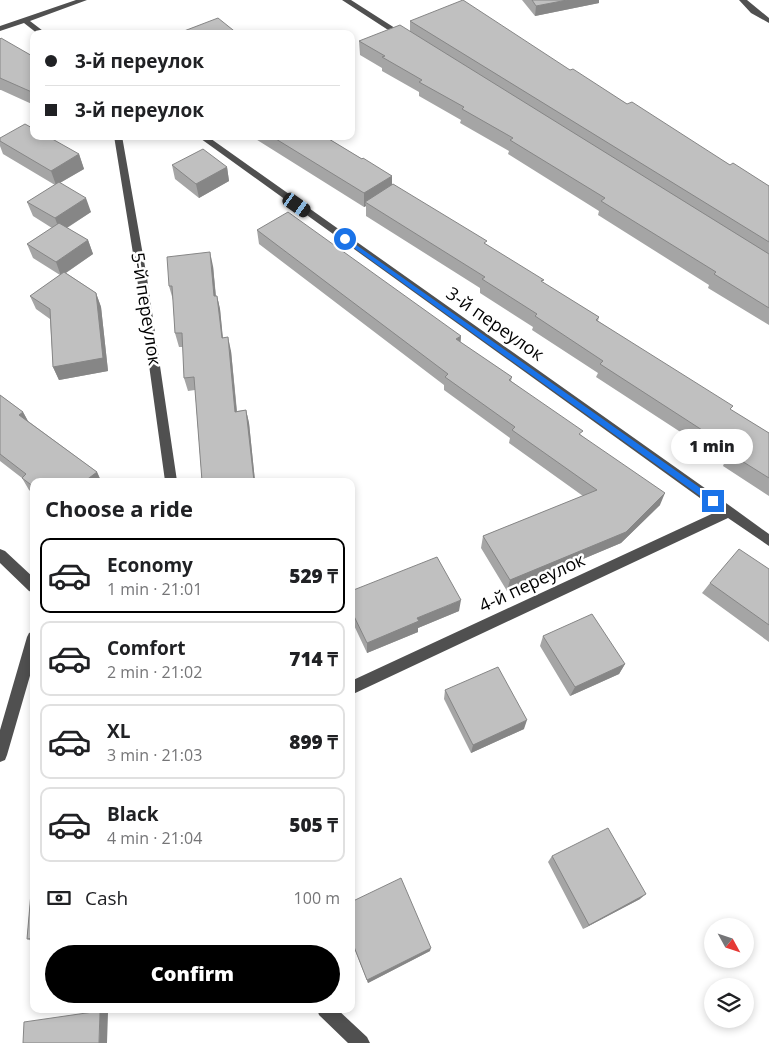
<!DOCTYPE html>
<meta charset="utf-8">
<style>
body{margin:0;font-family:"Open Sans",sans-serif;background:#f2f2f2;color:#202124;height:100vh;display:flex;flex-direction:column;font-size:19px;white-space:nowrap}
*{box-sizing:border-box;margin:0}
p{font-size:16px;color:#757577}
.icon{flex:none;width:28px;height:28px;fill:none;stroke:currentColor;stroke-width:2;stroke-linecap:round;stroke-linejoin:round}
.map{position:relative;flex:1;overflow:hidden}
.sheet{position:absolute;left:30px;top:478px;width:325px;height:535px;display:flex;flex-direction:column;background:#fff;border-radius:10px;box-shadow:0 2px 8px #0003}
.sheet>*{flex:none}
.banner{position:absolute;left:30px;top:30px;width:325px;height:110px;border-radius:10px;box-shadow:0 2px 8px #0003;display:grid;align-content:center;height:110px;padding:0 15px;background:#fff}
.needle{width:32px;rotate:130deg}
.buttons{position:absolute;left:704px;top:918px;display:grid;gap:10px}
.buttons a{display:grid;place-items:center;width:50px;height:50px;border-radius:50%;background:#fff;box-shadow:0 2px 8px #0003;font-size:25px}
.end{position:absolute;width:22px;height:22px;margin:-11px;border:6px solid #1a73e8;background:#fff;box-shadow:0 0 0 2px #fff}
.from{border-radius:50%}
.bubble{position:absolute;height:35px;border-radius:18px;background:#fff;box-shadow:0 2px 8px #0003;font-size:16px;font-weight:800;line-height:35px;text-align:center}
.car{position:absolute;width:15px;height:30px;margin:-15px -8px;border-radius:6px;box-shadow:0 0 4px 1px #0007;background:linear-gradient(#222 24%,#8ab4d8 0 40%,#222 0 76%,#8ab4d8 0 86%,#222 0)}
.banner b{display:flex;align-items:center;gap:18px;height:48px;font-size:19px}
.banner b+b{border-top:1px solid #e0e0e0}
.banner i{width:12px;height:12px;background:#202124}
ul{padding:0;list-style:none}
li{display:flex;align-items:center;gap:15px;height:75px;margin:0 10px 8px;padding:0 5px;border:2px solid #e0e0e0;border-radius:10px}
li div{flex:1}
li b{display:block;font-size:19px}
li em{font-style:normal;font-weight:800}
li.current{border-color:#000}
li>.icon{width:45px;height:45px;stroke-width:1.5}
h2{padding:0 15px;font-size:22px;line-height:60px}
.pay{display:flex;align-items:center;gap:12px;height:55px;padding:0 15px;font-size:19px}
.pay p{margin-inline-start:auto}
.button{display:flex;gap:10px;margin-top:auto;padding:10px 15px}
.button a{flex:1;height:58px;border-radius:30px;background:#000;color:#fff;font-size:20px;font-weight:800;line-height:58px;text-align:center}
.map>svg:first-child{display:block}
.lines{fill:none;stroke-linecap:round;stroke-linejoin:round}
.minor{fill:#505050;fill-rule:evenodd}
.wall{fill:#a5a5a5}
.shaded-wall{fill:#868686}
.building{fill:#c0c0c0;stroke:#868686}
.route{fill:#1a73e8}
.labels{text-anchor:middle;stroke-width:5;stroke-linejoin:round;paint-order:stroke}
.street-label{font-size:18px;fill:#000;stroke:#fff}
</style>
<div class="map">
<svg width="769" height="1043" viewBox="0 0 769 1043">
<rect width="100%" height="100%" fill="#fff"/>
<g class="lines">
<path class="minor" d="M76,0H87L30,21L47,34H38L24,23L0,31V26Z
M342,0H351L409,37L402,39Z
M739,0H747L769,18V23L751,13Z
M114,136H122L147,278L177,481H165L137,278Z
M197,136H207L733,508L769,534V546L728,518L351,695V681L718,511Z
M0,549L5,551L34,578V593L29,591L0,563Z
M34,631V662L7,755L5,760L0,762V730L27,637L29,633Z
M317,1009H337L367,1037L370,1043H348L319,1015Z"/>
</g>
<path class="wall" d="M522,0H599V3L535,16Z
M410,21L570,70L730,165L769,186V325L708,288L709,285L598,215L599,211L508,154L509,151L460,123L461,120L419,96V92L382,71V68L360,55L359,41L410,31Z
M0,39L34,57V105L1,90H0Z
M251,136H324L362,159L392,176V185L487,245L543,283L599,317L598,321L731,410L769,433V496L723,466L725,461L596,377L598,373L532,330L533,327L480,293V288L366,216V206L364,207Z
M0,138L79,154L84,169L60,183L91,212L67,228L88,240L93,254L66,273L96,293L101,307L108,371L59,380L53,367L50,319L36,309L30,296L60,275L33,258L27,244L52,228L33,216L27,202L55,185L3,154L0,146Z
M172,165L227,167L229,181L199,198L175,179Z
M257,230L461,336L460,342L512,377L511,381L581,435L660,505L621,543L507,591L481,548L483,536L583,496L509,443L510,438L444,390V385L259,244Z
M213,266L216,296H217L220,309L223,338L231,351L237,411L246,410L249,423L255,481H202L195,390L188,391L184,378L183,347H179L175,333L173,300L169,286Z
M0,395L23,412L28,421L97,472L101,481H34V494L29,490L22,478L0,461Z
M769,569V642L702,593L710,583Z
M351,591L459,611L418,628V632L367,653L351,619Z
M543,636L625,664L619,674L570,696L540,646Z
M445,690L524,729L471,753L444,699Z
M552,856L640,899L583,929L548,862Z
M34,858V942L27,939Z
M351,902L430,951L368,983L351,940Z"/>
<path class="shaded-wall" d="M567,0H599V3L535,16L536,6Z
M79,154L84,169L56,185L51,171Z
M227,167L229,181L199,198L196,184Z
M392,176V190L365,202L366,206L364,207V193Z
M86,198L91,212L60,232L55,218Z
M88,240L93,254L61,276L56,262Z
M210,252L213,266L217,310L214,296Z
M96,293L101,307L108,371L59,380L53,367Z
M217,296L220,309L224,352L222,338Z
M461,336L460,350L456,339Z
M228,337L231,351L238,425L235,412Z
M246,410L249,423L255,481H254Z
M23,412L30,425L19,415Z
M97,472L101,481H85Z
M665,493L660,505L621,543L507,591L510,580Z
M461,600L459,611L418,628V632L367,653V643L417,618Z
M625,664L619,674L570,696L575,687Z
M527,720L524,729L471,753L473,745Z
M353,802L354,809L351,810V803Z
M646,894L640,899L583,929L589,925Z
M431,948L430,951L368,983L367,980Z
M100,1011L108,1013L107,1043H99Z"/>
<path class="building" d="M463,0L570,70L573,69L627,104L632,102L730,165L733,163L769,186V242L410,21Z
M532,0H567L536,6Z
M218,18L238,34H188L184,31Z
M400,25L769,254V308L714,274L716,272L601,201L605,198L510,140L513,138L462,109L464,107L419,82L422,80L382,57L385,56L359,41Z
M1,38L34,57V93L0,78V39Z
M25,124L34,129V136H47L79,154L51,171L0,141V138Z
M271,136H324L362,159L363,158L392,176L364,193Z
M203,149L227,167L196,184L172,165Z
M59,182L86,198L55,218L27,202Z
M393,184L487,241L484,243L544,280L541,281L599,317L596,320L733,406L730,409L769,433V478L729,453L733,450L600,364L603,361L535,316L537,314L482,279L485,277L365,202Z
M288,212L461,336L456,339L512,377L509,380L583,431L579,434L665,493L626,532L510,580L483,536L597,490L512,430L515,427L445,377L448,374L257,230Z
M59,223L88,240L56,262L27,244Z
M210,252L214,296H217L222,338L228,337L235,412L246,410L254,481H202L194,377L184,378L182,333H175L172,286H169L167,257Z
M64,272L96,293L103,358L53,367L50,309L30,296Z
M0,395L23,412L19,415L97,472L85,481H34V487L22,478L26,474L0,454Z
M739,549L769,569V625L710,583Z
M437,557L461,600L417,618L419,621L367,643L351,610V591Z
M592,614L625,664L575,687L543,636Z
M498,667L527,720L473,745L445,690Z
M608,828L646,894L589,925L552,856Z
M34,858V938L27,939Z
M401,878L431,948L367,980L351,939V902Z
M100,1011L99,1043H23L24,1022Z"/>
<path class="route" d="M345,237L716,499V503H710L343,240L342,239Z"/>
<g class="labels">
<g class="street-label">
<text transform="translate(146 309) rotate(81)" y="6">5-й переулок</text>
<text transform="translate(495 324) rotate(35)" y="6">3-й переулок</text>
<text transform="translate(532 583) rotate(-25)" y="6">4-й переулок</text>
</g>
</g>
</svg>
<div class="buttons">
<a><svg class="needle" viewBox="-14 -14 28 28"><path d="M0-13l5 13h-10z" fill="#e53935"/><path d="M0 13l5-13h-10z" fill="#757577"/></svg></a>
<a><svg class="icon" aria-label="layers" viewBox="0 0 24 24"><path d="M12 4l9 5-9 5-9-5zM3 14l9 5 9-5"/></svg></a>
</div>
<i class="end from" style="left:345px;top:239px"></i>
<i class="end" style="left:713px;top:501px"></i>
<div class="bubble" style="left:671px;top:429px;width:82px">1 min</div>
<i class="car" style="left:297px;top:205px;rotate:125deg"></i>
<div class="banner">
<b><i class="from"></i>3-й переулок</b>
<b><i></i>3-й переулок</b>
</div>
<section class="sheet">
<h2>Choose a ride</h2>
<ul>
<li class="current"><svg class="icon" aria-label="car" viewBox="0 0 24 24"><path d="M5 17H2v-5l4-1 3-4h7l3 4 3 1v5h-3M9 17h6M6 11h13"/><circle cx="7" cy="17" r="2"/><circle cx="17" cy="17" r="2"/></svg><div><b>Economy</b><p>1 min · 21:01</p></div><em>529 ₸</em></li>
<li><svg class="icon" aria-label="car" viewBox="0 0 24 24"><path d="M5 17H2v-5l4-1 3-4h7l3 4 3 1v5h-3M9 17h6M6 11h13"/><circle cx="7" cy="17" r="2"/><circle cx="17" cy="17" r="2"/></svg><div><b>Comfort</b><p>2 min · 21:02</p></div><em>714 ₸</em></li>
<li><svg class="icon" aria-label="car" viewBox="0 0 24 24"><path d="M5 17H2v-5l4-1 3-4h7l3 4 3 1v5h-3M9 17h6M6 11h13"/><circle cx="7" cy="17" r="2"/><circle cx="17" cy="17" r="2"/></svg><div><b>XL</b><p>3 min · 21:03</p></div><em>899 ₸</em></li>
<li><svg class="icon" aria-label="car" viewBox="0 0 24 24"><path d="M5 17H2v-5l4-1 3-4h7l3 4 3 1v5h-3M9 17h6M6 11h13"/><circle cx="7" cy="17" r="2"/><circle cx="17" cy="17" r="2"/></svg><div><b>Black</b><p>4 min · 21:04</p></div><em>505 ₸</em></li>
</ul>
<div class="pay"><svg class="icon" aria-label="cash" viewBox="0 0 24 24"><path d="M3 7h18v10H3z"/><circle cx="12" cy="12" r="2"/></svg>Cash<p>100 m</p></div>
<div class="button"><a>Confirm</a></div>
</section>
</div>
